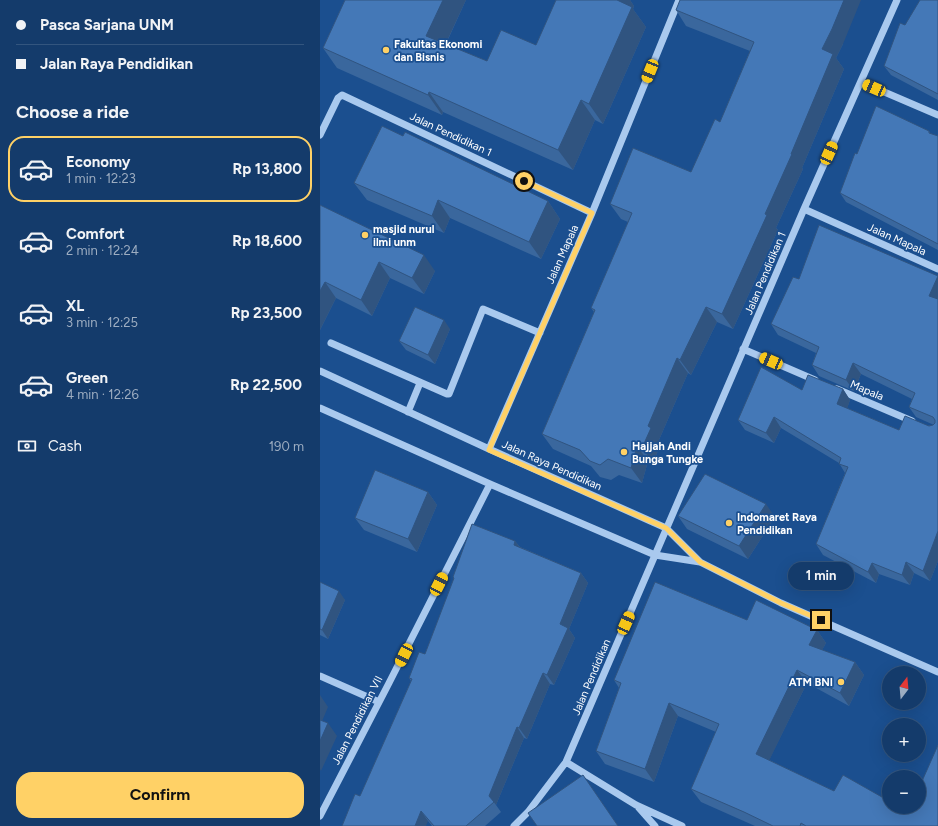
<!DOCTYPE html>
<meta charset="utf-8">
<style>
body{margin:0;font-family:Figtree,sans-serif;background:#214673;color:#f1f3f6;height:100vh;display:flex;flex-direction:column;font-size:15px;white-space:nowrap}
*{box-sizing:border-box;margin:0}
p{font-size:13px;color:#9dadc1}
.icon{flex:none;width:22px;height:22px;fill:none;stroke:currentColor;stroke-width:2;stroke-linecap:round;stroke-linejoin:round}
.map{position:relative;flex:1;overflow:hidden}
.panel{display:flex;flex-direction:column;background:#143b6b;width:320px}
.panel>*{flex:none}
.banner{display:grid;align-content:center;height:88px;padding:0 16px;background:#143b6b}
.needle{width:26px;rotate:16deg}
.tools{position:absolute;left:562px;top:666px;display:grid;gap:8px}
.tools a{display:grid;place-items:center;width:44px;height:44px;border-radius:50%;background:#143b6b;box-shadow:0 4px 16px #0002,0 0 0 1px #33557e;font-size:20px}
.end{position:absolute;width:18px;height:18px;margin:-9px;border:5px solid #ffd166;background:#111;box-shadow:0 0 0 2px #111}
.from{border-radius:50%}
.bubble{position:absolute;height:28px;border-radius:14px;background:#143b6b;box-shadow:0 4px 16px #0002,0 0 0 1px #33557e;font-size:13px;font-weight:700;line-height:28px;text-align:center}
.car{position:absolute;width:12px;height:24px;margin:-12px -6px;border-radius:5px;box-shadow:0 0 3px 1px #0007;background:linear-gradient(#f5c518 24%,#345 0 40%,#f5c518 0 76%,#345 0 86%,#f5c518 0)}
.banner b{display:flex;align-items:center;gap:14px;height:38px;font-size:15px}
.banner b+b{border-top:1px solid #33557e}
.banner i{width:10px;height:10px;background:#f1f3f6}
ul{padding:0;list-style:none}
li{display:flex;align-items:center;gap:12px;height:66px;margin:0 8px 6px;padding:0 8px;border:2px solid transparent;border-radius:16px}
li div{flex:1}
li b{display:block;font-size:15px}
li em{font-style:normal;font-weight:700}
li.current{border-color:#ffd166}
li>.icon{width:36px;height:36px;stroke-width:1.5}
h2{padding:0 16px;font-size:18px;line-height:48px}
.pay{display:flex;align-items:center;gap:10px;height:44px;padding:0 16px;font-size:15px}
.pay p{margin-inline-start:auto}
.cta{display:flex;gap:8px;margin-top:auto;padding:8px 16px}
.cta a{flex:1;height:46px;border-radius:16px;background:#ffd166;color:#111;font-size:16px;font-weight:700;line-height:46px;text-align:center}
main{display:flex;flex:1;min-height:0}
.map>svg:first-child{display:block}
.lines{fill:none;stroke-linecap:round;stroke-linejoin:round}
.minor{stroke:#a9c9ee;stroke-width:7}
.wall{fill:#3a679d}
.shaded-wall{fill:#305480}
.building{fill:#4478b7;stroke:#305480}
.route{stroke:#ffd166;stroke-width:5}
.poi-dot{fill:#ffd166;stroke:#1b4f8f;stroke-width:1.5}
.labels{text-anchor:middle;stroke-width:3.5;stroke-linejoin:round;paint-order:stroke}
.poi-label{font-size:11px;font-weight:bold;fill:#fff;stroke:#1b4f8f;text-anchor:start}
.street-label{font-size:11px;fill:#fff;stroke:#1b4f8f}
</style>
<main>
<section class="panel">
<div class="banner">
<b><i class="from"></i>Pasca Sarjana UNM</b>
<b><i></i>Jalan Raya Pendidikan</b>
</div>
<h2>Choose a ride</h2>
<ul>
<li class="current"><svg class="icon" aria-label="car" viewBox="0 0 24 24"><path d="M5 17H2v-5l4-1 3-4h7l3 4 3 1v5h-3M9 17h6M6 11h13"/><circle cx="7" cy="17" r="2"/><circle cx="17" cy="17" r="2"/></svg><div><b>Economy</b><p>1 min · 12:23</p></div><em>Rp 13,800</em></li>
<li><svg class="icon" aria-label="car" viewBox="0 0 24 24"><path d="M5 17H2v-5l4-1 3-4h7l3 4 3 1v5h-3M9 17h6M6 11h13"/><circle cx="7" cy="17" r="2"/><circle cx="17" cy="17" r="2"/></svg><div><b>Comfort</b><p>2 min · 12:24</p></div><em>Rp 18,600</em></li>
<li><svg class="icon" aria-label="car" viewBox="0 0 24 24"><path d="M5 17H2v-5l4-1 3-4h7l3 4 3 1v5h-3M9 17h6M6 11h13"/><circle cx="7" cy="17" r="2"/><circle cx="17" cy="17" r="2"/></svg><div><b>XL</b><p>3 min · 12:25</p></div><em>Rp 23,500</em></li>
<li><svg class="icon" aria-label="car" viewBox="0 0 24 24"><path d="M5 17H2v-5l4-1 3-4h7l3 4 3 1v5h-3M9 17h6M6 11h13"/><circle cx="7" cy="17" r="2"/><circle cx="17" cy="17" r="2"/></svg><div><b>Green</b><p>4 min · 12:26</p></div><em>Rp 22,500</em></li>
</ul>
<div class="pay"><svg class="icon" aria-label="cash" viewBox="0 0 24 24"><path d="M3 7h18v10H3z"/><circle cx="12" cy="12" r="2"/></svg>Cash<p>190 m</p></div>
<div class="cta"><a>Confirm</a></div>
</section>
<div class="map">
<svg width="618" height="826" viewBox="0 0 618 826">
<rect width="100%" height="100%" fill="#1b4f8f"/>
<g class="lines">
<path class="minor" d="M541,82L618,115
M0,135L18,98L22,95L272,213
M484,209L618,269
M11,343L127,394H129L163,309L220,333
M423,349L495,380
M0,371L169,449L346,528L380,562
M517,389L592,421
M0,408L170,484L335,555L380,562L461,603L618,672
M88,412L100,383
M169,449L272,213L359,0
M0,676L59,702
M246,762L316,805L362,826
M319,808L335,826
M0,816L69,683L170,484
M194,826L208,812L246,762L484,209L577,0"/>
</g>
<path class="wall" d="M25,0H146L126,44L167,61L216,45L236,0H310L314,6L313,9L326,27L283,124L275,120L253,170L123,112L122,115L17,68L3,48Z
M618,0V100L571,75L564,66L585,25Z
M356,10L523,44L516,58L524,69L482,168L483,169L456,228L458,230L413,329L397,322L371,375L368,373L339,440L341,443L333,463L328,461L322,483L299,475L291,480L280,477L271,466L233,449L222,434L274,312L271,308L308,222L301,219L290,204L371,172L400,122L430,51L366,26Z
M609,131L611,134L618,136V250L526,202L520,193L537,154Z
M34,183L228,201L240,219L221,259L130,218L124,233L47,200Z
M0,205L115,271L104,294L70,278L52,316L16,298L0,330Z
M618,276V561L610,581L594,573L590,585L559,574L556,583L503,555L496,544L525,473L519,463L461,428L454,443L425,430L418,420L482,390L523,389L530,400L527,408L579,430L613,425H614L596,417L589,407L592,399L541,374L534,391L499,376L492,365L496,353L458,335L451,324L479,279Z
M130,329L115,364L86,350L79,341Z
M108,492L117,505L97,552L44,530L35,518Z
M358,516L455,517L428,559L367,529Z
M195,541L200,547L261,573L268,583L249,629L255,638L234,685L230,684L207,739L204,738L176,805L181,812L165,826H112L108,821L40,796L91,681L89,678L105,654L134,579L133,577Z
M0,582L25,600L8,639L0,635Z
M427,620L497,630L506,643L502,650L535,662L544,675L529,706L487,683L449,760L514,791L589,812L618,826H435L381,802L371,789L396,732L358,716L334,782L285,764L276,751L299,688L294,680Z"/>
<path class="shaded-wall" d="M123,0H146L120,56L106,36Z
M296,0H310L314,6L313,9L326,27L283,124L269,104Z
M524,0H541L523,44L516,58L524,69L482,168L483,169L456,228L458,230L413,329L402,314L471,154L502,49Z
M109,92L123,112L122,115L108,95Z
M261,100L275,120L253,170L238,150Z
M118,200L130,218L124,233L112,216Z
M228,201L240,219L221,259L209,242Z
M104,255L115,271L104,294L92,278Z
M59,262L70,278L52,316L41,300Z
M618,276V303L609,296Z
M5,282L16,298L0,330V291Z
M386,307L397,322L371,375L360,360Z
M124,320L130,329L115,364L108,355Z
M357,358L368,373L339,440L341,443L333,463L322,448L328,426Z
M533,363L541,374L534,391L526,380Z
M523,389L530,400L525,415L517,404Z
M454,417L461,428L454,443L446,433Z
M317,446L328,461L322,483L311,468Z
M108,492L117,505L97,552L88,539Z
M446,504L455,517L428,559L419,546Z
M618,531V561L610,581L603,571Z
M195,541L203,551L194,545Z
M586,562L594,573L590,585L582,575Z
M552,563L559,574L556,583L548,572Z
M261,573L268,583L249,629L255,638L234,685L227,675L240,624Z
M19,591L25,600L8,639L2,630Z
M497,630L506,643L498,658L489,645Z
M535,662L544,675L529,706L520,693Z
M477,670L487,683L446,767L436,754Z
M223,673L230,684L207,739L199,728Z
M0,695L8,707L0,726Z
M349,703L358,716L334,782L325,769Z
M8,723L17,736L1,771L0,769V741Z
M197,727L204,738L176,805L169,796Z
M101,811L108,821L106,826H95Z"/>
<path class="building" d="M25,0H123L106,36L167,61L181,30L216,45L236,0H297L312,7L269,104L261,100L238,150L109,92L108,95L3,48Z
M360,0H524L512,29L502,49L513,54L471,154H472L445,214L447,215L402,314L386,307L360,360L357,358L328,426L331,428L322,448L317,446L311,468L288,459L280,465L270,461L260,450L222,434L275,310L271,308L312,213L290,204L313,148L371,172L395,119L400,122L434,42L356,10Z
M600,0H618V94L564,66L580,23L585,25Z
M556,106L609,131V133L618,136V244L520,193L535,153L537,154Z
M62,126L83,136L85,132L228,201L209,242L118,200L112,216L34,183Z
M0,205L104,255L92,278L59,262L41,300L5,282L0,291Z
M499,225L618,276L609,296L618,299V531L603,571L586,562L582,575L552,563L548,572L496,544L528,467L519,464L521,458L454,417L446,433L418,420L441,367L482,390L488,375L523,389L517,404L579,430L585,416L609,426L613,425L615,423V420L613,417L589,407L595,393L533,363L526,380L492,365L499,347L451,324L473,277L479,279Z
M95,307L124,320L108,355L79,341Z
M55,470L108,492L88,539L35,518Z
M385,474L446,504L419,546L358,516Z
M152,524L195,541L194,545L261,573L240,624L248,628L227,675L223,673L199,728L197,727L169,796L174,802L146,826H114L101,811L95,826H22L35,794L40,796L92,679L89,678L99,652L105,654L134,578L133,577Z
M0,582L19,591L2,630L0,629Z
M335,582L427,620L436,600L497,630L489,645L535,662L520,693L477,670L436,754L514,791L523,775L569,801V807H580L589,812L591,807H599V788L618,745V826H486L481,823L480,826H453L424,812L371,789L399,724L349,703L325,769L276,751L301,683L294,680Z
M0,720L8,723L0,741Z
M263,775L298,826H217L208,813Z"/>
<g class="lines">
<path class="route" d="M204,181L272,213L169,450L346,528L380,562L461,603L501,620"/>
</g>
<g class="poi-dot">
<circle cx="66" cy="50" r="4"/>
<circle cx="45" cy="235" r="4"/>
<circle cx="304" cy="452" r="4"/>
<circle cx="409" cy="523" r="4"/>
<circle cx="521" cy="682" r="4"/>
</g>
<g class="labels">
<g class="poi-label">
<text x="74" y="48">Fakultas Ekonomi<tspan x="74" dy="13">dan Bisnis</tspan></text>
<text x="53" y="233">masjid nurul<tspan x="53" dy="13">ilmi unm</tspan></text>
<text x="312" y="450">Hajjah Andi<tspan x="312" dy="13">Bunga Tungke</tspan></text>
<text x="417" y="521">Indomaret Raya<tspan x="417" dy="13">Pendidikan</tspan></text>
<text x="513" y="686" text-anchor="end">ATM BNI</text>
</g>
<g class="street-label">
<text transform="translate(131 134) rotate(25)" y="4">Jalan Pendidikan 1</text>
<text transform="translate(577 239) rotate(24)" y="4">Jalan Mapala</text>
<text transform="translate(242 254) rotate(-66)" y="4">Jalan Mapala</text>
<text transform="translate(445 273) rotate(-67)" y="4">Jalan Pendidikan 1</text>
<text transform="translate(547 390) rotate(23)" y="4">Mapala</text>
<text transform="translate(232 465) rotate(24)" y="4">Jalan Raya Pendidikan</text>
<text transform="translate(271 677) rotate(-67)" y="4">Jalan Pendidikan</text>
<text transform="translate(37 720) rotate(-63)" y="4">Jalan Pendidikan VII</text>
</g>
</g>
</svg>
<div class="tools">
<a><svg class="needle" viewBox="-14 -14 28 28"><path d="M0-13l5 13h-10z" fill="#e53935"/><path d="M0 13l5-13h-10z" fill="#9dadc1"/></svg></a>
<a>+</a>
<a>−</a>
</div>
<i class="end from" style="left:204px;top:181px"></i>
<i class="end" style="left:501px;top:620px"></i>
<div class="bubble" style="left:468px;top:562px;width:66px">1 min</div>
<i class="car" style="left:330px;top:71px;rotate:202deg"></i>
<i class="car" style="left:554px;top:88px;rotate:293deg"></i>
<i class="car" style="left:509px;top:153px;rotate:24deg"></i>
<i class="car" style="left:451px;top:361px;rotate:293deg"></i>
<i class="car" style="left:119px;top:584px;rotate:27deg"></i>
<i class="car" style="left:306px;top:623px;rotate:24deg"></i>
<i class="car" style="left:84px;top:655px;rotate:207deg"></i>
</div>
</main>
